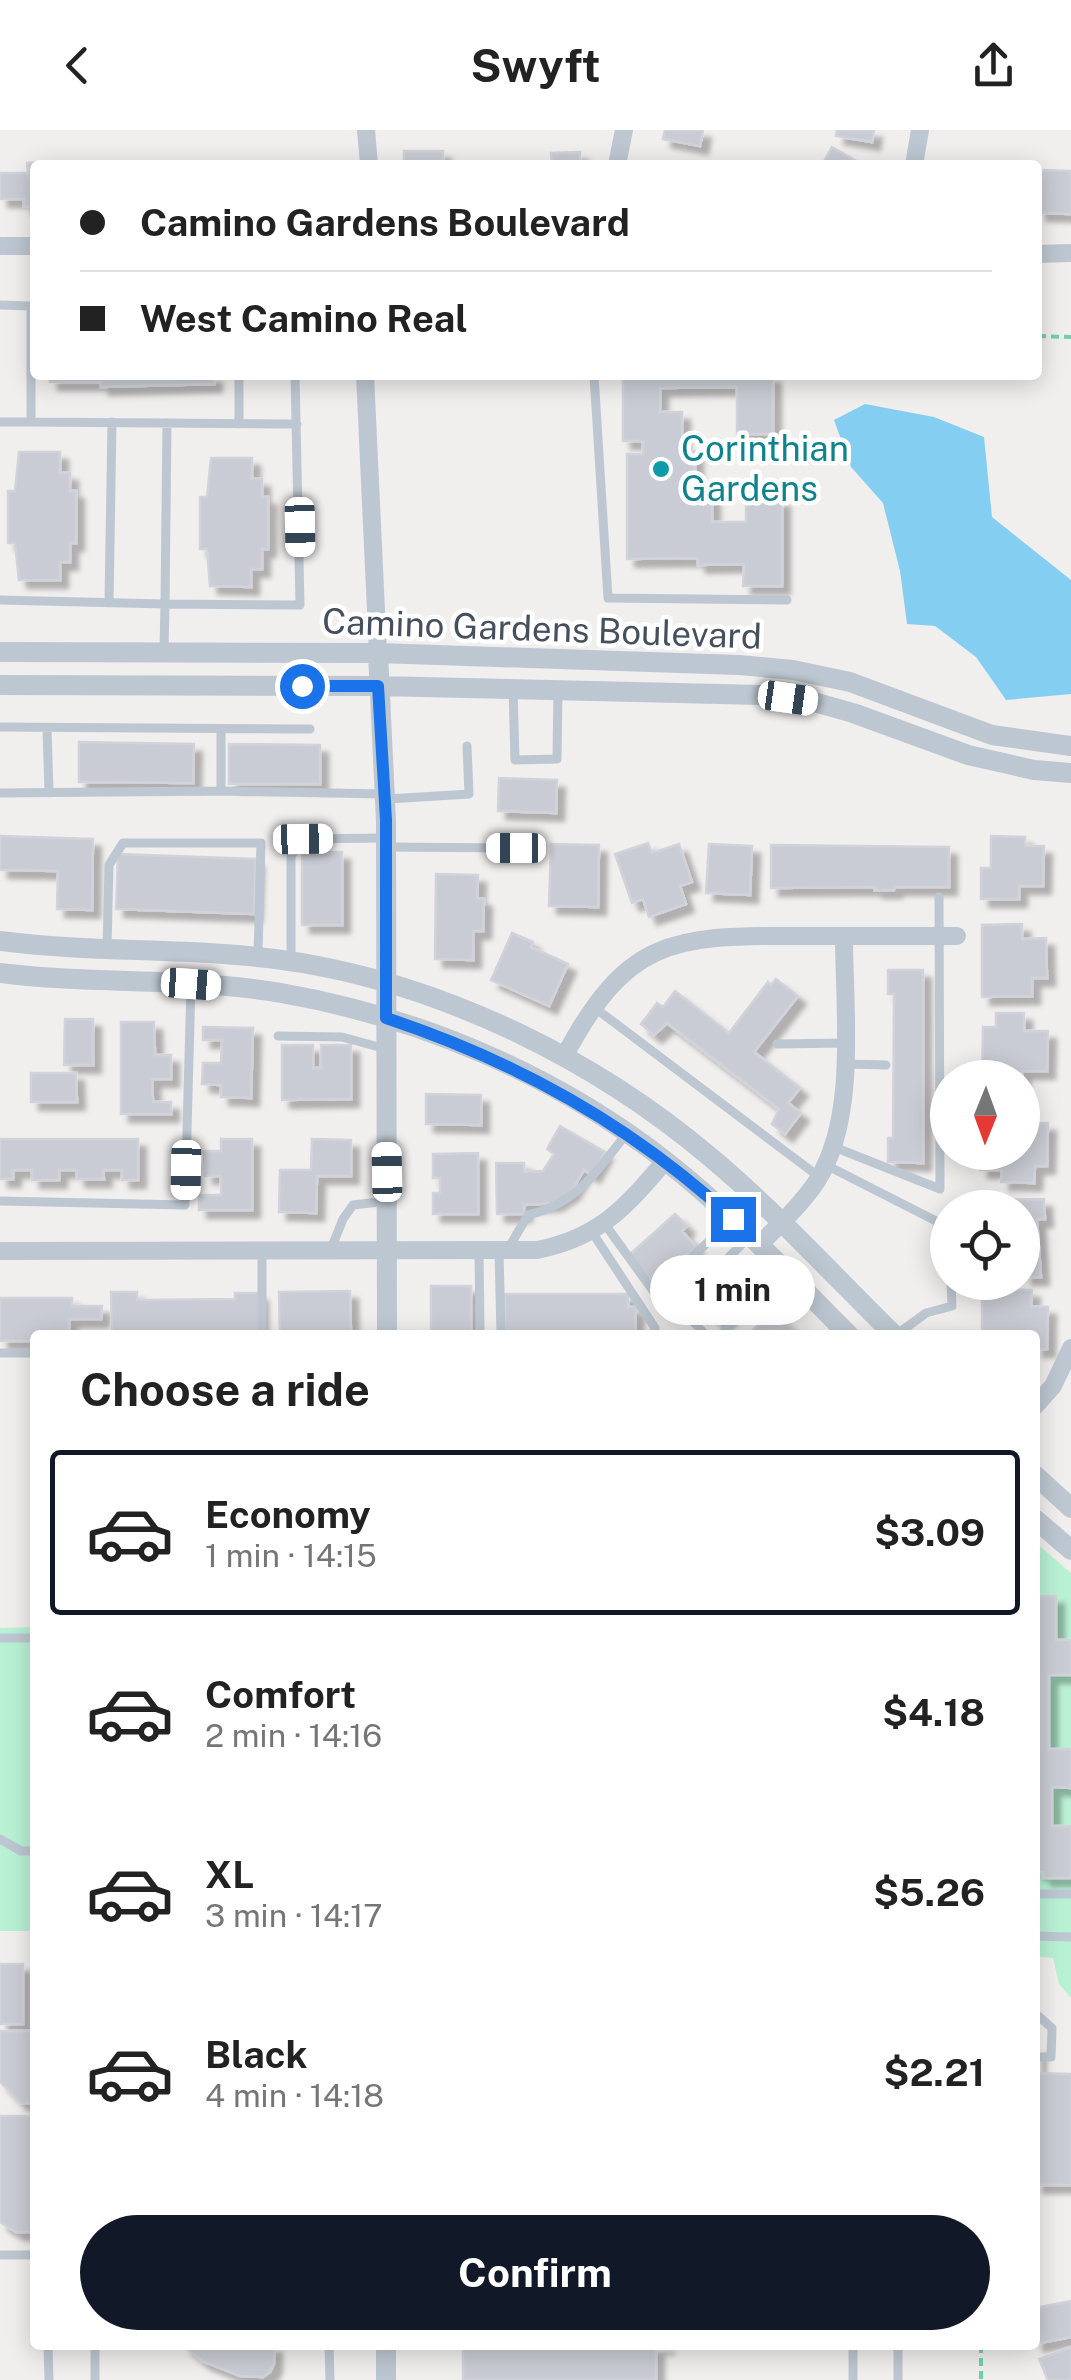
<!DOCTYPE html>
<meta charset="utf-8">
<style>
body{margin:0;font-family:"Public Sans",sans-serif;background:#f6f6f6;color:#222;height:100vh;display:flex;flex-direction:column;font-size:38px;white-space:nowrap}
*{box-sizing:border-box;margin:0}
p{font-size:32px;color:#767676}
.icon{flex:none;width:55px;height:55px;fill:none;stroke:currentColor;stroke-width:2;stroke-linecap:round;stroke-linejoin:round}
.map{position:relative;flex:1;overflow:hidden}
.side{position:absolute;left:30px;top:1200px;width:1010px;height:1020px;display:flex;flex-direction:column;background:#fff;border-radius:10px;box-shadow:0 5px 25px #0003}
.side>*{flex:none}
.banner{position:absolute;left:30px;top:30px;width:1012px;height:220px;border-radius:10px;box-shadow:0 5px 25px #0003;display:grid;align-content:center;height:220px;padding:0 50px;background:#fff}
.needle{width:65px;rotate:181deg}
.tools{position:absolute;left:930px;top:930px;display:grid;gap:20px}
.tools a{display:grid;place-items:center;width:110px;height:110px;border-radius:50%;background:#fff;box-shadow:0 5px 25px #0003;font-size:50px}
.end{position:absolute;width:45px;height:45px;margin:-22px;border:12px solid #1a73e8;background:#fff;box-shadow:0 0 0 5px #fff}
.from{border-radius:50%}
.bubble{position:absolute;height:70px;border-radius:35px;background:#fff;box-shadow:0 5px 25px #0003;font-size:32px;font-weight:700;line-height:70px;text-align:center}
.car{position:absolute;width:30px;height:60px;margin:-30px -15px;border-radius:12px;box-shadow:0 0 8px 2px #0007;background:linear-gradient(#fff 24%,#345 0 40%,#fff 0 76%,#345 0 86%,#fff 0)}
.banner b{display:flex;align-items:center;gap:35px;height:95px;font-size:38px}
.banner b+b{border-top:2px solid #e0e0e0}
.banner i{width:25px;height:25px;background:#222}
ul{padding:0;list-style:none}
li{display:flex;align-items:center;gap:30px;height:165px;margin:0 20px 15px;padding:0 30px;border:5px solid transparent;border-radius:10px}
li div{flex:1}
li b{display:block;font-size:38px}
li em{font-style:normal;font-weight:700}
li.on{border-color:#111827}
li>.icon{width:90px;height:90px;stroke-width:1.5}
h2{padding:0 50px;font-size:45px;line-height:120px}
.primary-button{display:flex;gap:20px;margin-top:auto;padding:20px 50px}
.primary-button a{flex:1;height:115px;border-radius:60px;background:#111827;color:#fff;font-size:40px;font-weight:700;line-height:115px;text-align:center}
header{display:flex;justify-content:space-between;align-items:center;height:130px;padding:0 50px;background:#fff;font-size:45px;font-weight:700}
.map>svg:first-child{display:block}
.green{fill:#b9f1d5}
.water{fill:#84cff1}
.building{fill:#c9ccd4;stroke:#d2d3da;stroke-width:2.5;filter:url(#shadow)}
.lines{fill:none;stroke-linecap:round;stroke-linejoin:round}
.path{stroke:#6fd1ab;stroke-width:4;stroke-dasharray:8 5;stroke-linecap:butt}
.service{stroke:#bdc7d1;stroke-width:9}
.minor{stroke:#bdc7d1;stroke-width:18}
.tertiary{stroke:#bdc7d1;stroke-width:20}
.route{stroke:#1a73e8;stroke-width:12}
.culture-dot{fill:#0f9aa8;stroke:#fff;stroke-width:4}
.labels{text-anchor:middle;stroke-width:9;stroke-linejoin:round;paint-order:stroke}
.culture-label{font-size:35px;fill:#0d838f;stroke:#fff;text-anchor:start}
.street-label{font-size:35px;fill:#454f5d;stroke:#fff}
</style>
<header><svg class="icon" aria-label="back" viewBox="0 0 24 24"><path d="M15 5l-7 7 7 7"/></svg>Swyft<svg class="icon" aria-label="share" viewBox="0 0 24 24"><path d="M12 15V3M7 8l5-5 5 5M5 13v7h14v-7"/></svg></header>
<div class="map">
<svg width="1071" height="2250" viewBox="0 0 1071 2250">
<defs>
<filter id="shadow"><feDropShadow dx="8" dy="8" stdDeviation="2.5" flood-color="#0004"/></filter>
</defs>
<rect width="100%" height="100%" fill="#f1eeee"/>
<path class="green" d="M1035,1412L1071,1443V1868L1059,1854L1053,1828L1035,1826Z
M35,1497V1801H0V1498Z"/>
<path class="water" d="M865,274L934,287L984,307L992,387L1071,450V564L1006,570L976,527L935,496L907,494L900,441L883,373L851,337L834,290Z"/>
<path class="building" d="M665,0H703L700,16L663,9Z
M837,0H874L872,12L836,6Z
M832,17L863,35H822Z
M404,21H443V35H404Z
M580,22V35H552L551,23Z
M45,32V35H35V76H24V69H0V43H28L27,33Z
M1038,40L1071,41V84L1038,83Z
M50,245H214V254L101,257V252H50Z
M623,245H773V304H737V257L660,258V282H682V321H695V354H712V392H746V369H782V456H743L744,434L698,435L697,428L627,429V324H643V311H623Z
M19,322H60V343H70V361H76V413H70V432H60V450H19L15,413H8V361H15Z
M211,328H252V349H262V367H268V419H262V439H251V457L210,456L207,419H200V367H207Z
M79,612L194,614L193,653L79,652Z
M229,614L320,615V654H229Z
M499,648L557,650L556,683L498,681Z
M0,706L93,709L92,780L57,779L58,741L0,740Z
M991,706L1025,707V716H1044L1043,756H1019V769H981V738H991Z
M648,713L652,723L679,714L692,752L680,756L686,774L649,787L643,769L632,773L615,724Z
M551,714L599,715L598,777L549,776Z
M709,714L752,716L750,765L706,763Z
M771,715L949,717V757H895L894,760H875V757L771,758Z
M302,722H342V795H302Z
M118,724L256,729L254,784L116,779Z
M436,744L478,745L477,768L484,769L483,801H473V830L435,829Z
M1022,794V809L1046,808L1047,848H1032V866L982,867V795Z
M512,803L533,812L531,817L568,834L549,876L491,850Z
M888,840H923V1033L888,1032V1008H893L894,864H888Z
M776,849L798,866L754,922L800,958L788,973L801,983L785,1004L772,994L779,979L667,893L654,905L641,894L657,873L663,877L675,861L729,903L768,852L771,855Z
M996,883H1024V901H1048L1047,941H1022V948H982L983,897H996Z
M65,889H93V935H64Z
M121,892H154L155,925H171V949H152L153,972H171V984H121Z
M203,897L253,898L251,968L221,967V955L202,954L203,933H221L222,910H203Z
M282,915H313V938H321V915H351V969L282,970Z
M31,943H76L77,972H31Z
M426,964L481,965V995L426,994Z
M1022,976H1026V993H1048L1047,1036H1035L1034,1053L1001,1052L1002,1040H980L981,1022H1022Z
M560,996L605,1022L592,1045L584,1040L571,1062L554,1073L524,1075V1084H497L496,1033H524V1042L543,1041L554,1024L547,1019Z
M0,1009H138V1050H122V1040H103L104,1049H77V1040H59V1050H32V1040H13V1049H0Z
M221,1009H252V1080H199V1065H221V1046H205L204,1021H221Z
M312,1009L351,1010V1046H317L316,1083L279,1082L280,1040H311Z
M478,1023V1084H433V1063H440V1048H433V1024Z
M1044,1069L1045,1089H1037L1041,1147H1024L1022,1078H988V1070Z
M675,1084L687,1096L682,1101L696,1117L655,1154L629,1125Z
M727,1139L751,1163L720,1194L696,1170Z
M431,1156H471V1205H431Z
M982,1159L1032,1160L1031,1176L1048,1177L1047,1219H1035V1205H982Z
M350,1161L351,1205H280L279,1162Z
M111,1162H137V1170L235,1169V1163H260V1205H112Z
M505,1164H628V1177H636L635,1205L505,1204Z
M0,1168H72V1176H102L101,1189H69V1205H35V1211H0Z
M773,1180L799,1205H748Z
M1035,1466H1056V1510H1071V1545H1049V1619H1071V1658L1052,1657V1696H1071V1748H1043V1742H1035Z
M0,1834H23V1894H0Z
M0,1901H35V1973H21L0,1952Z
M1035,1918H1038L1037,1943L1071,1944V2055H1035Z
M0,1986H35V2102H16L0,2092Z
M1071,2171V2207L1035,2214V2178Z
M183,2215H274V2234L270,2242L263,2247L240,2246L202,2231Z
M463,2215H666V2216H656V2250H463Z
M463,2215H666V2216H656V2250H463Z
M1071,2217V2250H1048L1039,2229Z"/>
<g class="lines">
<path class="path" d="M1038,206L1071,207
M981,2215V2250"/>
<path class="service" d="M0,175L31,176V292H0
M594,245L608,468L787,470
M31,292L297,294
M167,293L165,474L300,475L295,245
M239,294V245
M0,470L165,474L164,521
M109,473L112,292
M513,559L515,630L557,629L558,562
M0,597L310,599
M47,598L49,663
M221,599V661
M0,663L221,661L384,664
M388,669L469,664L467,616
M388,717L515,718
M107,819L109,735L123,713H261L258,824
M291,830V726L303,709L383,708
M595,878L818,1046
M278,906L342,907L386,919
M777,914L844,913
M847,934L886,935
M834,1017L940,1059L939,767
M826,1035L936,1091L948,1139
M0,1071L185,1075L191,854
M604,1093L654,1162L733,1089
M592,1102L655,1198L652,1205
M331,1119L343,1089L353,1075L388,1071
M508,1119L528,1085C578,1073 596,1042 627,1003
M479,1121L480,1205
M499,1121L501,1205
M262,1122V1205
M706,1205L682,1180L683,1173L750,1106
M721,1205L786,1142
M896,1205L926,1183L952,1176L951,1152
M0,1223H35
M0,1508H35
M0,1709L21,1721H35
M1035,1764H1071
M1035,1806L1071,1807
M1035,1883L1052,1898L1051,1927H1038
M0,2125H35
M48,2215L49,2250
M95,2215V2250
M329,2215L330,2250
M853,2215V2250
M898,2250V2215"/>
<path class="minor" d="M366,0L369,35
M617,35L624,0
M914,35L920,0
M0,116H35
M1038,124L1071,123
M365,245L378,523
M564,927C626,810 671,805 796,806C850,806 903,806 957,806
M759,1115C779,1095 801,1075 817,1051C858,986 844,881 844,806
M0,1121L537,1120C599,1108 626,1077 665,1031
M1035,1276L1053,1256L1071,1218"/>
<path class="tertiary" d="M0,522L378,523L739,535L793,540L850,552L992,605L1071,616
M378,523L386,691L387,1205
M0,555L378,556L761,565L814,572L853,583L968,625L1034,640L1071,643
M0,811C100,824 202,816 302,833C449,858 595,930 709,1026C775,1081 833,1145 894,1205
M0,843C93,855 188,847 281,863C420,887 556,945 667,1032C733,1084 790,1146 849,1205
M1035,1345L1071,1378
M1035,1389L1071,1420
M386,2250V2215"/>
</g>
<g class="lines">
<path class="route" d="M302,556H378L386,690V888C516,931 632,995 733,1089"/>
</g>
<circle class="culture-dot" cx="661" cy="339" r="10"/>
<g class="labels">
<g class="culture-label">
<text x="681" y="331">Corinthian<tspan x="681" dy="40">Gardens</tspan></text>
</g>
<g class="street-label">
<text transform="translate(542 499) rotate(2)" y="12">Camino Gardens Boulevard</text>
</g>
</g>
</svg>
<div class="tools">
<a><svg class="needle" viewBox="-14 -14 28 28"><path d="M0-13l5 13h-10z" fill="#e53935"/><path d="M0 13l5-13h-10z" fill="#767676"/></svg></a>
<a><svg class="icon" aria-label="locate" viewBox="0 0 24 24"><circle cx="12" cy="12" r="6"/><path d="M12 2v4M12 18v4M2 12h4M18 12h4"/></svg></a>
</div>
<i class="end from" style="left:302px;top:556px"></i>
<i class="end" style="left:733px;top:1089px"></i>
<div class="bubble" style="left:650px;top:1125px;width:165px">1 min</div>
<i class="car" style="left:300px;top:397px;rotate:179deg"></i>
<i class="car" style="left:788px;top:568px;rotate:98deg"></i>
<i class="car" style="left:303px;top:709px;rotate:89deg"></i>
<i class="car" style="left:516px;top:718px;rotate:270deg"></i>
<i class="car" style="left:191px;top:854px;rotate:94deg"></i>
<i class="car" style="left:186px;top:1040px;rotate:181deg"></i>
<i class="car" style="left:387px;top:1042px;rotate:359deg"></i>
<div class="banner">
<b><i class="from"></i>Camino Gardens Boulevard</b>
<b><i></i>West Camino Real</b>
</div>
<section class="side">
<h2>Choose a ride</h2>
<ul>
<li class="on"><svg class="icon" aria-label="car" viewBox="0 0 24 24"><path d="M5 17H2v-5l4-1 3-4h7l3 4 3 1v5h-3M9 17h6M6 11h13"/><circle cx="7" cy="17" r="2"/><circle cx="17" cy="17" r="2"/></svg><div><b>Economy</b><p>1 min · 14:15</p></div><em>$3.09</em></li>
<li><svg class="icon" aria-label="car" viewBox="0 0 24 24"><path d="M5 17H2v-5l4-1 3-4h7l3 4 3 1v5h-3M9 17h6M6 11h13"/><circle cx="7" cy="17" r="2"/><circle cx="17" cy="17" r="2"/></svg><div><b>Comfort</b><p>2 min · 14:16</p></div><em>$4.18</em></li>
<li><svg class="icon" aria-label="car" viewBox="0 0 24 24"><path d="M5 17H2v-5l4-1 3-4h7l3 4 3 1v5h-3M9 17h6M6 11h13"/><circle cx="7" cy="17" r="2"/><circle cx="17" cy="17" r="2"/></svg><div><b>XL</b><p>3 min · 14:17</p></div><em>$5.26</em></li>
<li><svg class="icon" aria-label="car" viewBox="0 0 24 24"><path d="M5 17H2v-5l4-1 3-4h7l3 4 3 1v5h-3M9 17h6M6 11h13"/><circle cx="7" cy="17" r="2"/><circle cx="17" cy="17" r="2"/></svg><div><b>Black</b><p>4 min · 14:18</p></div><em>$2.21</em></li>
</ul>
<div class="primary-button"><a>Confirm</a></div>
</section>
</div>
